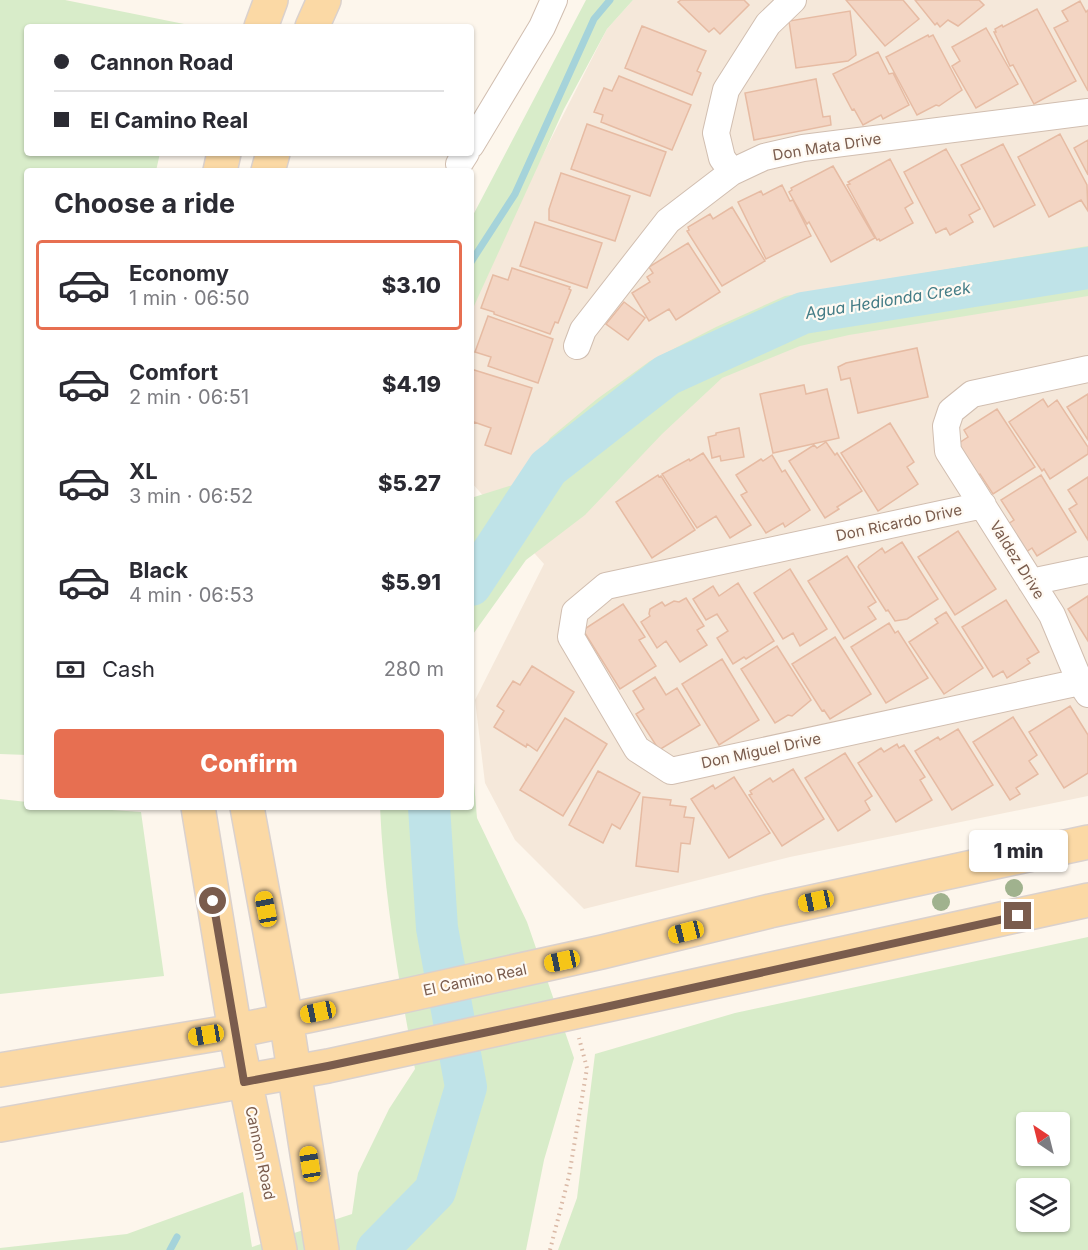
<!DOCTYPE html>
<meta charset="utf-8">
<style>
body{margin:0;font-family:Inter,sans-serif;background:#f2f2f3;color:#2b2b33;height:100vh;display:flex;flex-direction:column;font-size:22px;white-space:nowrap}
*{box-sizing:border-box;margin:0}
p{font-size:20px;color:#7c7c81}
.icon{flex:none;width:33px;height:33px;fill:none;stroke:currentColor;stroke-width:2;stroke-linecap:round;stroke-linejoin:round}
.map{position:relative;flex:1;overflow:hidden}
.details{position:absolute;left:24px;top:168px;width:450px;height:642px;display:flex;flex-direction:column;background:#fff;border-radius:6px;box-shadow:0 2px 4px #0004}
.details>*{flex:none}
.top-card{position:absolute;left:24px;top:24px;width:450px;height:132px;border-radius:6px;box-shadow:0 2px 4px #0004;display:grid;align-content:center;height:132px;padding:0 30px;background:#fff}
.needle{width:39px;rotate:325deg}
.fabs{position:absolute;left:1016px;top:1112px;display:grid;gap:12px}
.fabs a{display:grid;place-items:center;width:54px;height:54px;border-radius:6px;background:#fff;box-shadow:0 2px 4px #0004;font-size:30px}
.end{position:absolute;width:27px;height:27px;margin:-14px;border:8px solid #7a5c4d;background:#fff;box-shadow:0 0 0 3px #fff}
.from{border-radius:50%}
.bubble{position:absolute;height:42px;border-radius:6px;background:#fff;box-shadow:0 2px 4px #0004;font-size:20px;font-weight:800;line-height:42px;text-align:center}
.car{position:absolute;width:18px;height:36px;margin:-18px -9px;border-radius:8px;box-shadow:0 0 4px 2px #0007;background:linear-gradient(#f5c518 24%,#345 0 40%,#f5c518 0 76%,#345 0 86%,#f5c518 0)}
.top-card b{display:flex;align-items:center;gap:21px;height:57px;font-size:22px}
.top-card b+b{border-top:2px solid #e1e1e2}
.top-card i{width:15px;height:15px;background:#2b2b33}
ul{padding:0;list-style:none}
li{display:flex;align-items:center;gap:18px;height:90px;margin:0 12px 9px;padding:0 18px;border:3px solid transparent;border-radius:6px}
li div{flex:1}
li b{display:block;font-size:22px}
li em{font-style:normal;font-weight:800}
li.current{border-color:#e76f51}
li>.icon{width:54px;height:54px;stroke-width:1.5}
h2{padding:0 30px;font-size:27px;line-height:72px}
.pay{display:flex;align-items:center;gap:15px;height:66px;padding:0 30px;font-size:22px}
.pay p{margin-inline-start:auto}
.action{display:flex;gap:12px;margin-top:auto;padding:12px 30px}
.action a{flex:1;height:69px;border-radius:6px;background:#e76f51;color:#fff;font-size:24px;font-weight:800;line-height:69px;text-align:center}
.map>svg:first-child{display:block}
.residential{fill:#f5e8da}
.green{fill:#d8ecc9;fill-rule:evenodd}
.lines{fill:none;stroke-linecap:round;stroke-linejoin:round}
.stream{stroke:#a5d3da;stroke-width:7}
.river{stroke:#bfe3e8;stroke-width:42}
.building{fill:#f3d5c3;stroke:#e6bba3;stroke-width:1.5}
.minor-casing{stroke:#d1beb0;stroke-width:28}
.major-casing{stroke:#dad1cd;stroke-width:36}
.path{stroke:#d9b8a5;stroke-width:4;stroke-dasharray:1.5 4.5;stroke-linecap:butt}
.minor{stroke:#fff;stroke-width:26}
.major{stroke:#fbd9a5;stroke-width:33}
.tree{fill:#a0b28e}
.route{stroke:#7a5c4d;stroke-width:8}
.labels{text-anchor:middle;stroke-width:4.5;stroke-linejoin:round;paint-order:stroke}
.street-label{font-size:15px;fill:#7a5c4d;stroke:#fffaf3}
.water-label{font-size:16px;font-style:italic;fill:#437c86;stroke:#fffaf3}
</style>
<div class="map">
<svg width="1088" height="1250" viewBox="0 0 1088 1250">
<rect width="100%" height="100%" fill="#fdf6ec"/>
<path class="residential" d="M633,0H1088V796L790,857L584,909L515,840L485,783L475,700L544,564L471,482V296L607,29Z"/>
<path class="green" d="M0,0H65L194,26L27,27V153H160L156,171H27V755L0,754Z
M586,0H633L607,29L564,109L474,306L471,319V219Z
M1088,246V296L849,335L800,346L722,378L662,434L585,515L526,560L471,637V498L522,482L550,438L597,399L650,361L716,327L785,296Z
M471,746L477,818L527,922L574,1058L544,1160L526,1250H0V1248L127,1234L243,1192L252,1247L352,1214L358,1173L389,1109L415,1069C399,982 384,896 380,807H471Z
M0,799L27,802V807H68L141,812L164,976L0,994Z
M1088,937V1250H558L577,1198L595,1054L735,1013ZM1026,1122H1059V1155H1026ZM1026,1188H1059V1221H1026Z"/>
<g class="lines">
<path class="stream" d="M471,262L515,194L594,19L610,0
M170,1250L177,1237"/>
<path class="river" d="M471,585L548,468L667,375L803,313L1088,268
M377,1250L435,1191L466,1087L437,928L429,807"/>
</g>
<path class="building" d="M681,0H744L749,5L720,34L714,28L709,32L678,2Z
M846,0H903L919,19L885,46Z
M915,0H979L984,5L958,26L948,20L940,27L937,23L935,25Z
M1080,1L1086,12L1088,10V91L1054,28L1068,21L1062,11Z
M1037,9L1076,81L1034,104L1013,65L1010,66L994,32H996L995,29L1002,25L1003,27Z
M850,11L856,55L848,61L796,68L789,21Z
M642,26L706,51L697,71L701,73L692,95L625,68Z
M986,28L1018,84L976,108L952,66L960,61L952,47Z
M928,35L929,37L933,35L962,90L939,106L936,105L917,115L886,57Z
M878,52L889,74L893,73L909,105L883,119L881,115L863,125L854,109L852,110L833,74Z
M619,76L691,105L672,150L601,122L603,115L594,112L604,88L612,91Z
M816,79L823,117L830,116L831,125L754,140L745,93Z
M587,124L666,152L650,196L571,169Z
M1060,134L1087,185L1088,211L1081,200L1049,217L1018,157Z
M1088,140V175L1074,148Z
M1003,144L1035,205L994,227L961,165Z
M946,149L980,209L969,215L973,222L950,235L946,228L936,233L904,172Z
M890,159L913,203L905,208L913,223L880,241L879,239L877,240L847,185L850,184L848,182Z
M833,166L875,238L831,262L809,222L807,224L789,192L792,190L791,188Z
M561,173L630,196L615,241L549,220V209Z
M782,185L790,201L793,200L811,236L766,259L738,202L761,191L763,195Z
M732,207L765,261L722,286L687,231L689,230L688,227L710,214L713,219Z
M535,222L602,243L587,288L520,266Z
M688,243L720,292L676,320L669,309L649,321L632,293L650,282L647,277L653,273L649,267Z
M512,268L570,287L569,289L571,290L558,323L555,322L550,334L494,314V312L481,308L493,275L508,280Z
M624,302L645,318L628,340L606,324Z
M488,316L553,339L538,383L488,366L491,357L475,352Z
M917,348L928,397L858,413L850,378L841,380L838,367L846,363Z
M471,369L532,388L511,454L485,445L491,428L474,422L471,431Z
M804,385L806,394L827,389L839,438L773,453L760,394Z
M1088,394V440L1067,407Z
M1043,399L1048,407L1057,400L1088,447V454L1050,479L1044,469L1042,471L1009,422Z
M997,409L1035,467L993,494L980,474L976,477L956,445L968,437L964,430Z
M890,423L914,462L907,467L918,484L878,511L841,453Z
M739,428L744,457L721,461L720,456L712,458L708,437L716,435V433Z
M826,442L835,455L837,453L862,491L837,507L839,509L825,518L789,461L814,445L817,448Z
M703,453L751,525L730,538L716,516L697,528L662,474L689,459L690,461Z
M772,455L782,472L785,470L810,510L785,527L783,523L766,533L741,495L747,492L736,475L761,459L763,461Z
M658,475L659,477L661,476L695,530L652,558L616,502Z
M1041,475L1076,532L1037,556L1032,548L1026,552L1008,524L1014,520L1001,500Z
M1088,477V540L1069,509L1077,504L1068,490Z
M958,531L996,589L955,615L918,557Z
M902,542L938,599L907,619L895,621L888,610L886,611L858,567L859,565L882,548L885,553Z
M847,556L876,602L868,607L876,619L844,639L808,581Z
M790,569L827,629L800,646L793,633L783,639L754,593Z
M738,583L774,641L746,659L744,657L733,664L717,638L728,631L717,614L706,620L693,599L713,586L719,596Z
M1088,596V641L1068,609Z
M686,598L704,626L697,630L707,645L680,662L666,641L657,648L641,622L650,616L649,614L650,609L662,602L665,606L674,601L679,602Z
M1006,600L1039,652L1027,659L1030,663L1007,678L1003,671L993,677L962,627Z
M623,604L645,637L639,640L656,666L620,689L583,630Z
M946,612L983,668L944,694L909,642L938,623L935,619Z
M889,623L895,633L898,631L928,678L886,703L851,647Z
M835,637L871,694L830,719L824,710L822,711L792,664Z
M777,646L811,700L792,716L788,715L775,723L741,669Z
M722,659L759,720L719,745L682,684Z
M532,666L574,692L537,751L527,744L526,747L494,727L504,711L497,706L513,681L520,685Z
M655,677L666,695L677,688L700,725L659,750L636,714L644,709L633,691Z
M1070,706L1088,735V773L1064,788L1029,732Z
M1013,717L1037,755L1029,761L1038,774L1016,788L1020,794L1010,800L973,742Z
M565,718L607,744L563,816L520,790Z
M958,729L993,785L952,810L915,751L938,737L940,740Z
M897,744L899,748L904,745L925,777L920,780L932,800L896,822L858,763L881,748L884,752Z
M845,753L872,796L865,801L870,810L838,831L805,778Z
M793,769L824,819L782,846L749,795L752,794L750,791L770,778L773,782Z
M598,771L640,793L620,829L612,824L603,843L569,825Z
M734,777L770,833L729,858L691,799L713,785L715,789Z
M643,797L671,800L670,805L686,807L684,817L694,818L690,844L681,843L678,872L636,866Z"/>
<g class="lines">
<g class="minor-casing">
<path id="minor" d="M471,145L542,27L554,0
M459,164L466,153
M732,172L722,158L716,133L726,90L768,24L793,0
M577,346L583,330L668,221L732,172L764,157L803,148L1088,112
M1088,369L972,394L951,411L946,426L948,451L1052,615L1080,682L1088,694
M983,505L606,586L575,612L571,637L637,749L671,771L1080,682
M1031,582L1088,570"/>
</g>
<g class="major-casing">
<path id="major" d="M261,27L271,0
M312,27L324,0
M220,171L224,153
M268,171L273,153
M198,807L235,1031L280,1250
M247,807L286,1019L322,1250
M0,1070L235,1031L403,996L602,952L770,911L1088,842
M0,1125L328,1066L1088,900"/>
</g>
<path class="path" d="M550,1250L569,1176L587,1068L579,1038"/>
<use href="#minor" class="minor"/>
<use href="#major" class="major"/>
</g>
<g class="tree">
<circle cx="1014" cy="888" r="9"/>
<circle cx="941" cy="902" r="9"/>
</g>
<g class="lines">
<path class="route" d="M213,901L244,1082L328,1066L601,1008L1018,916"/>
</g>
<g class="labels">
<g class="street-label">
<text transform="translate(827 147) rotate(-9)" y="5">Don Mata Drive</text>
<text transform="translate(899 523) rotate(-12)" y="5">Don Ricardo Drive</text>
<text transform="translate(1017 560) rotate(58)" y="5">Valdez Drive</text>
<text transform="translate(761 751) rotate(-12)" y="5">Don Miguel Drive</text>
<text transform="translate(475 980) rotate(-12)" y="5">El Camino Real</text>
<text transform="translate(260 1153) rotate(78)" y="5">Cannon Road</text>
</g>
<g class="water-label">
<text transform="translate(888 300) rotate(-9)" y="6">Agua Hedionda Creek</text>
</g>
</g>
</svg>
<div class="fabs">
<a><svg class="needle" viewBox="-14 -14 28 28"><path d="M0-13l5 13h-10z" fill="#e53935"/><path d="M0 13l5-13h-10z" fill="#7c7c81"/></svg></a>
<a><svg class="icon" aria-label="layers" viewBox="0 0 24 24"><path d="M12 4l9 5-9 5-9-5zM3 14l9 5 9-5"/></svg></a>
</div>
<i class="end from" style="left:213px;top:901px"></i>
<i class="end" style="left:1018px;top:916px"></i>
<div class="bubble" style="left:969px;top:830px;width:99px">1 min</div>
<i class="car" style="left:816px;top:901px;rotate:258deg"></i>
<i class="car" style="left:266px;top:909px;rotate:349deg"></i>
<i class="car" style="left:686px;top:932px;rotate:256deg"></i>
<i class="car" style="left:562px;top:961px;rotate:258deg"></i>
<i class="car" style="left:318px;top:1012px;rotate:258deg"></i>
<i class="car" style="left:206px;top:1035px;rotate:260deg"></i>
<i class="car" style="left:310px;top:1164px;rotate:351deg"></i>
<div class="top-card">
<b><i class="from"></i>Cannon Road</b>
<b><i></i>El Camino Real</b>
</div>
<section class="details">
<h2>Choose a ride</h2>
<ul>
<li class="current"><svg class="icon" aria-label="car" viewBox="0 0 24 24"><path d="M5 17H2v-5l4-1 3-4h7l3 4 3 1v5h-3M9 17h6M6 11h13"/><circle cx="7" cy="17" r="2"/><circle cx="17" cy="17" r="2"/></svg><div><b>Economy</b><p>1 min · 06:50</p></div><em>$3.10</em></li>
<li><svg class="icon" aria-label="car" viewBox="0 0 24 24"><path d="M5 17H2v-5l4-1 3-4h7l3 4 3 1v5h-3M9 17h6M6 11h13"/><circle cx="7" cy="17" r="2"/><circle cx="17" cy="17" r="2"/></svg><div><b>Comfort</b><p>2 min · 06:51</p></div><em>$4.19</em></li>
<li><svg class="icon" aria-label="car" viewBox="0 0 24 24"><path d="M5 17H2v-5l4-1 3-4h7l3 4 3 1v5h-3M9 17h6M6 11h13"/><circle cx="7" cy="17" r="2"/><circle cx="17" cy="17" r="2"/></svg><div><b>XL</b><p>3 min · 06:52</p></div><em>$5.27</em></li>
<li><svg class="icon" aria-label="car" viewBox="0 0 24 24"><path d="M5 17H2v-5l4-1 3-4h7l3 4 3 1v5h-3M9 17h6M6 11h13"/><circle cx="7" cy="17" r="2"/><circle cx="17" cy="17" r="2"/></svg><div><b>Black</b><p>4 min · 06:53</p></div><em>$5.91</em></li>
</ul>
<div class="pay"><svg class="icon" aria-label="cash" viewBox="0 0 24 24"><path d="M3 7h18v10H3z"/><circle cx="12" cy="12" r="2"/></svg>Cash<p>280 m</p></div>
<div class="action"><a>Confirm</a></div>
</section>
</div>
